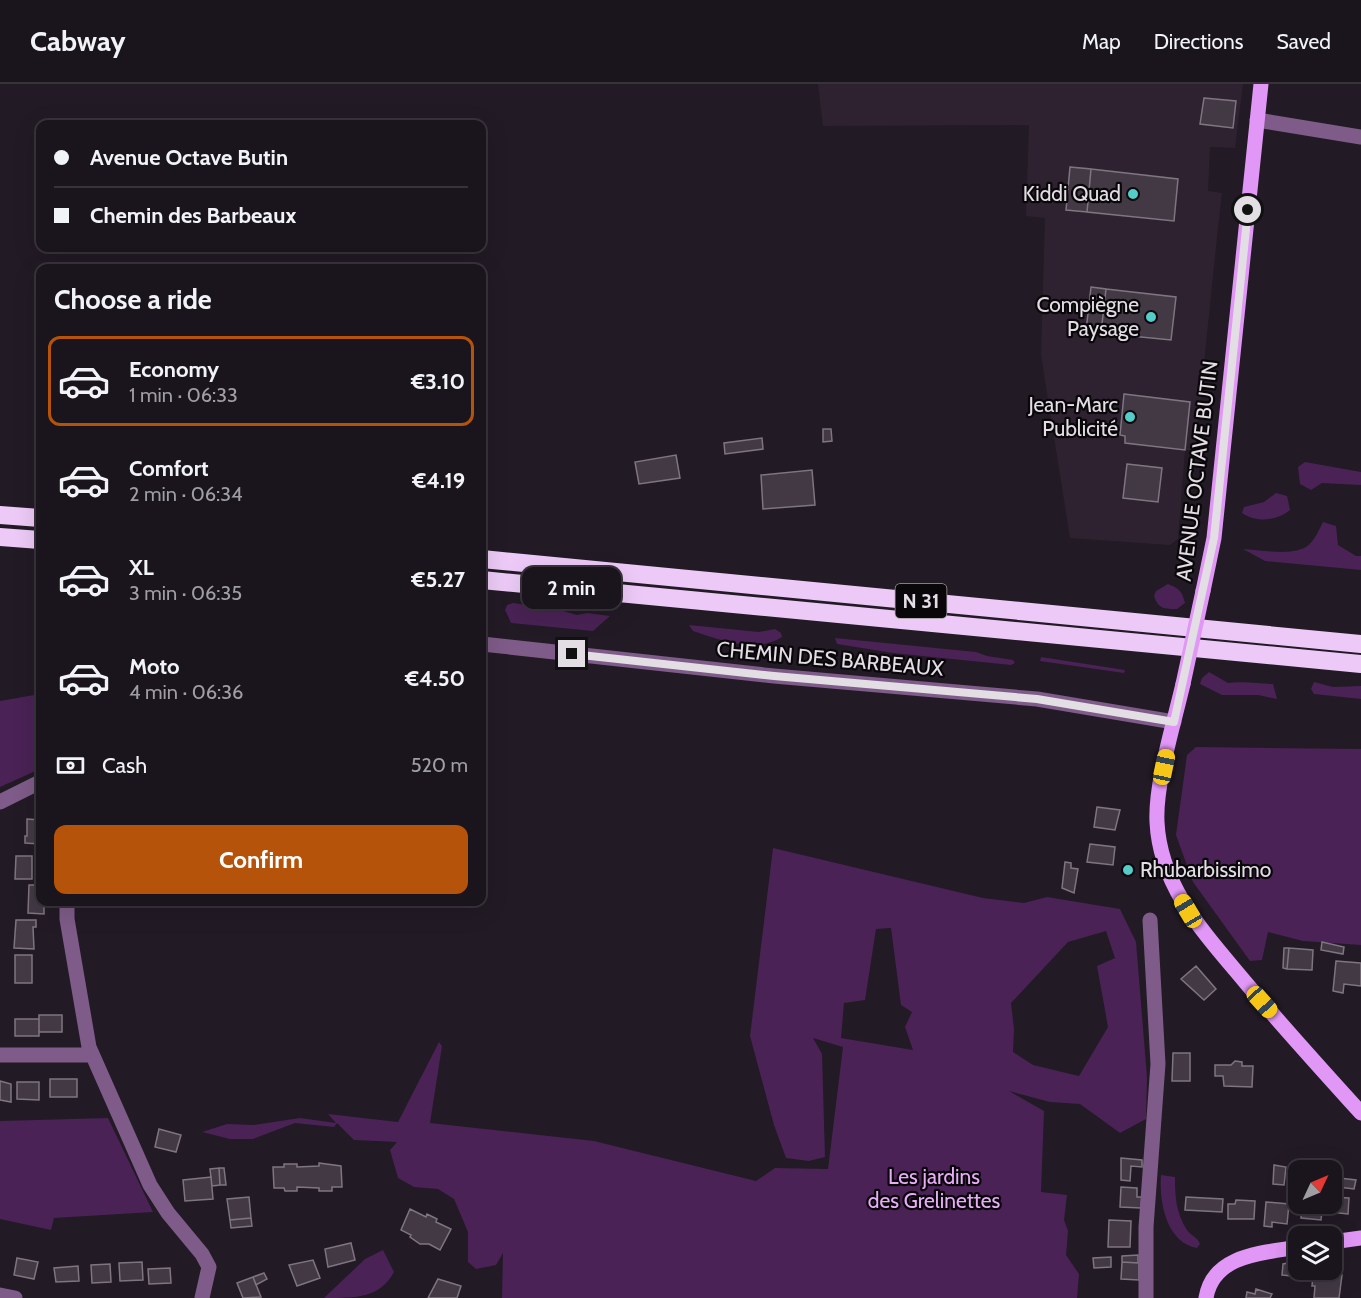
<!DOCTYPE html>
<meta charset="utf-8">
<style>
body{margin:0;font-family:Cabin,sans-serif;background:#231d25;color:#f1f3f6;height:100vh;display:flex;flex-direction:column;font-size:22px;white-space:nowrap}
*{box-sizing:border-box;margin:0}
p{font-size:20px;color:#9f9ea3}
.icon{flex:none;width:33px;height:33px;fill:none;stroke:currentColor;stroke-width:2;stroke-linecap:round;stroke-linejoin:round}
.map{position:relative;flex:1;overflow:hidden}
.side{position:absolute;left:36px;top:180px;width:450px;height:642px;display:flex;flex-direction:column;background:#1a141c;border-radius:12px;box-shadow:0 6px 24px #0002,0 0 0 2px #38333b}
.side>*{flex:none}
.top-card{position:absolute;left:36px;top:36px;width:450px;height:132px;border-radius:12px;box-shadow:0 6px 24px #0002,0 0 0 2px #38333b;display:grid;align-content:center;height:132px;padding:0 18px;background:#1a141c}
.needle{width:39px;rotate:46deg}
.buttons{position:absolute;left:1288px;top:1076px;display:grid;gap:12px}
.buttons a{display:grid;place-items:center;width:54px;height:54px;border-radius:12px;background:#1a141c;box-shadow:0 6px 24px #0002,0 0 0 2px #38333b;font-size:30px}
.end{position:absolute;width:27px;height:27px;margin:-14px;border:8px solid #e3dde4;background:#111;box-shadow:0 0 0 3px #111}
.from{border-radius:50%}
.bubble{position:absolute;height:42px;border-radius:12px;background:#1a141c;box-shadow:0 6px 24px #0002,0 0 0 2px #38333b;font-size:20px;font-weight:700;line-height:42px;text-align:center}
.car{position:absolute;width:18px;height:36px;margin:-18px -9px;border-radius:8px;box-shadow:0 0 4px 2px #0007;background:linear-gradient(#f5c518 24%,#345 0 40%,#f5c518 0 76%,#345 0 86%,#f5c518 0)}
.top-card b{display:flex;align-items:center;gap:21px;height:57px;font-size:22px}
.top-card b+b{border-top:2px solid #38333b}
.top-card i{width:15px;height:15px;background:#f1f3f6}
ul{padding:0;list-style:none}
li{display:flex;align-items:center;gap:18px;height:90px;margin:0 12px 9px;padding:0 6px;border:3px solid transparent;border-radius:12px}
li div{flex:1}
li b{display:block;font-size:22px}
li em{font-style:normal;font-weight:700}
li.active{border-color:#b45309}
li>.icon{width:54px;height:54px;stroke-width:1.5}
h2{padding:0 18px;font-size:27px;line-height:72px}
.pay{display:flex;align-items:center;gap:15px;height:66px;padding:0 18px;font-size:22px}
.pay p{margin-inline-start:auto}
.primary-button{display:flex;gap:12px;margin-top:auto;padding:12px 18px}
.primary-button a{flex:1;height:69px;border-radius:12px;background:#b45309;color:#fff;font-size:24px;font-weight:700;line-height:69px;text-align:center}
header{display:flex;align-items:center;gap:36px;box-sizing:border-box;height:84px;padding:0 30px;background:#1a141c;border-bottom:2px solid #38333b}
header strong{font-size:28px}
nav{display:flex;gap:33px;margin-inline-start:auto;font-size:21px}
.map>svg:first-child{display:block}
.built{fill:#2e2231}
.green{fill:#4a2255;fill-rule:evenodd}
.building{fill:#423945;stroke:#7f7581;stroke-width:1.5}
.lines{fill:none;stroke-linecap:round;stroke-linejoin:round}
.minor{stroke:#7e5b88;stroke-width:15}
.major{stroke:#e197f6;stroke-width:15}
.highway{stroke:#ecc9f6;stroke-width:18}
.major-bridge{stroke:#e197f6;stroke-width:15}
.route{stroke:#e3dde4;stroke-width:8}
.poi-dot{fill:#54cdc8;stroke:#0a070b;stroke-width:2}
.labels{text-anchor:middle;stroke-width:4.5;stroke-linejoin:round;paint-order:stroke}
.shield{fill:#0a070b;stroke:#a29da3;stroke-width:1.5}
.shield-label{font-size:20px;font-weight:bold;fill:#e3dde4}
.poi-label{font-size:21px;fill:#e3dde4;stroke:#0a070b;text-anchor:end}
.street-label{font-size:21px;fill:#e3dde4;stroke:#0a070b}
.park-label{font-size:21px;fill:#e7adf7;stroke:#0a070b}
</style>
<header>
<strong>Cabway</strong>
<nav><a>Map</a><a>Directions</a><a>Saved</a></nav>
</header>
<div class="map">
<svg width="1361" height="1214" viewBox="0 0 1361 1214">
<rect width="100%" height="100%" fill="#221a25"/>
<path class="built" d="M818,0H1243L1235,64L1210,63L1208,107L1222,109L1217,153L1195,367L1185,366L1178,455L1170,461L1070,454L1041,271L1045,134L1026,132L1029,41L823,42Z"/>
<path class="green" d="M1305,378L1361,388V401L1322,399L1311,406L1300,400L1298,383Z
M1276,409L1287,412L1290,426C1277,437 1256,439 1242,429L1244,423L1264,418Z
M1323,438L1336,442L1338,461L1356,472H1361V486L1265,477L1243,465C1261,466 1290,472 1306,463C1314,458 1319,446 1323,438Z
M1168,500C1180,505 1182,507 1185,519L1177,525C1165,525 1158,525 1154,512L1156,507Z
M513,519L560,526L577,531L587,529L610,532L593,547L511,539L505,526L507,521Z
M689,541L759,548L775,545L781,549L782,553C756,570 720,556 693,547Z
M835,554L976,568L987,572L1013,576L1015,579L1011,581L893,569L837,560Z
M1041,573L1125,586L1124,589L1040,577Z
M1209,588L1228,599C1238,597 1261,599 1273,600L1277,615L1258,611H1222L1200,600L1202,594Z
M1314,598L1333,603L1361,602V615L1314,610L1311,605Z
M40,610V685L0,703V617Z
M1196,663L1361,665V861L1303,857L1268,848L1262,876L1250,877L1193,798L1176,751L1187,671Z
M773,764L983,814L1024,819L1047,813L1120,825L1136,858L1147,993L1146,1035L1120,1049L1080,1020L1050,1018L1009,1007L1044,1027L1041,1108L1067,1111L1064,1136L1068,1147L1066,1171L1079,1190L1077,1214H502L503,1169L496,1181L476,1185L468,1178V1148L454,1115L438,1105L414,1103L398,1094L390,1066L397,1058L354,1056L337,1039L334,1043L295,1039L253,1055H230L202,1048L227,1040L254,1041L300,1034L336,1039L328,1030L398,1038L439,958L442,962L430,1039L594,1057L756,1097L775,1084L828,1085L843,963L813,954L822,970L825,1073L809,1077L786,1074L774,1041L750,952ZM891,844L901,921L912,928L905,943L913,966L841,954L844,919L865,916L876,845ZM1106,847L1115,874L1097,882L1108,943L1079,992L1033,981L1013,968L1014,945L1011,919L1068,858Z
M108,1034L153,1128L54,1134L51,1146L0,1135V1037Z
M1161,1091L1175,1093C1175,1113 1176,1129 1187,1146C1191,1152 1197,1152 1200,1160L1197,1164C1166,1158 1159,1118 1161,1091Z
M383,1166L394,1188C380,1214 357,1214 324,1214L365,1175Z"/>
<path class="building" d="M1204,14L1236,17L1233,44L1200,40Z
M1070,83L1091,85L1087,128L1066,126Z
M1091,85L1178,95L1174,137L1087,128Z
M1091,203L1106,205L1101,249L1086,247Z
M1106,205L1176,213L1171,256L1101,249Z
M1124,310L1190,318L1185,366L1125,359V352L1120,351Z
M823,345H831L832,357L823,358Z
M762,354L763,365L725,370L724,359Z
M676,371L680,394L639,400L635,378Z
M1127,380L1162,384L1158,418L1123,414Z
M812,386L815,421L763,425L761,391Z
M1097,723L1120,726L1115,746L1094,743Z
M27,735L40,736V760L25,759V752H27Z
M1090,760L1115,763L1113,781L1087,778Z
M16,772H32V795H15Z
M1065,778L1071,779V784L1078,785L1074,809L1062,804Z
M29,801H40V818H44V830L28,829Z
M16,836H36V843H33L34,865L14,864Z
M1322,858L1344,863L1343,870L1321,866Z
M1284,864H1289L1287,885L1283,884Z
M1289,864L1313,866L1312,886L1287,885Z
M15,871H32V899H15Z
M1336,877L1361,879V902L1344,900L1343,909L1333,907Z
M1196,882L1216,905L1204,916L1181,895Z
M39,931H62V948H39Z
M15,935H39V952H15Z
M1173,969H1190V997H1172Z
M1235,977L1242,978V982H1253L1252,1003L1224,1002L1223,992H1215V981H1231Z
M50,995H77V1013H50Z
M0,997L11,1000V1018L0,1016Z
M17,998H39V1016L17,1015Z
M159,1045L181,1051L176,1068L155,1063Z
M1121,1074L1142,1076V1083L1131,1082L1130,1097L1121,1096Z
M319,1079L341,1082L342,1103H332V1107H319V1104L297,1103V1107H285L284,1104H274L273,1083H284V1080H297V1083L319,1082Z
M1274,1081L1286,1083L1284,1101L1273,1100Z
M219,1084H224L226,1101H220Z
M219,1084L220,1101L212,1102L210,1085Z
M211,1093L213,1115L185,1117L183,1096Z
M1339,1094L1356,1096L1354,1105L1338,1103Z
M1121,1103L1137,1104V1113H1142L1141,1124L1120,1123Z
M249,1113L251,1134L230,1136L227,1115Z
M1186,1113L1223,1115L1222,1128L1185,1126Z
M1332,1113L1349,1114L1348,1130L1330,1128Z
M1236,1116L1255,1117L1254,1135H1228V1120H1235Z
M1266,1118L1289,1120L1287,1140L1272,1138V1143L1264,1142Z
M1302,1119H1323L1321,1136L1301,1134Z
M410,1125L426,1133L427,1130L437,1135L436,1138L451,1145L440,1166L429,1160H420L410,1153L411,1151L401,1146Z
M251,1134L252,1142L231,1144L230,1136Z
M1109,1136L1131,1137L1130,1163H1108Z
M351,1159L355,1176L328,1183L325,1165Z
M1138,1171V1179L1122,1178V1172Z
M1111,1173V1183L1094,1184L1093,1174Z
M17,1174L38,1178L34,1195L14,1191Z
M313,1176L320,1194L297,1202L289,1181Z
M142,1178L143,1196L120,1197L119,1179Z
M1122,1178L1139,1179V1196L1121,1195Z
M1293,1178L1292,1192L1282,1191L1283,1180Z
M110,1180L111,1198L92,1199L91,1181Z
M78,1182L79,1197L56,1198L54,1184Z
M170,1184L171,1199L149,1200L148,1185Z
M264,1189L267,1195L256,1201L253,1193Z
M1317,1190L1332,1194V1190L1342,1191L1339,1214H1314L1315,1202H1312L1313,1192L1316,1193Z
M253,1193L261,1213L243,1214L237,1199Z
M438,1195L461,1202L457,1214H428Z
M1256,1205L1272,1210L1270,1214H1246L1247,1208L1255,1210Z"/>
<g class="lines">
<path class="minor" d="M1257,36L1361,53
M482,560L774,592L1037,615L1174,638
M0,718L40,698
M67,818V835L89,963L150,1101L168,1129L202,1170L209,1183L202,1214
M0,971H92
M0,1211L15,1214
M1146,1214V1143L1158,980L1150,836"/>
<path class="major" d="M1203,507L1214,454L1261,0
M1183,600C1174,639 1155,700 1157,738C1160,804 1207,852 1246,899C1283,943 1322,986 1361,1029
M1332,1158L1361,1154
M1206,1214C1213,1170 1264,1169 1299,1163"/>
<path class="highway" d="M0,431L40,434
M0,453L40,456
M482,475L1361,560
M482,496L1361,580"/>
<path class="major-bridge" d="M1183,600L1203,507"/>
</g>
<g class="lines">
<path class="route" d="M572,570L774,592L1037,615L1174,638L1214,454L1248,126"/>
</g>
<g class="poi-dot">
<circle cx="1133" cy="110" r="6"/>
<circle cx="1151" cy="233" r="6"/>
<circle cx="1130" cy="333" r="6"/>
<circle cx="1128" cy="786" r="6"/>
</g>
<g class="labels">
<rect class="shield" x="895.5" y="500" width="51" height="34" rx="4.5"/>
<g class="shield-label">
<text x="921" y="524">N 31</text>
</g>
<g class="poi-label">
<text x="1121" y="117">Kiddi Quad</text>
<text x="1139" y="228">Compiègne<tspan x="1139" dy="24">Paysage</tspan></text>
<text x="1118" y="328">Jean-Marc<tspan x="1118" dy="24">Publicité</tspan></text>
<text x="1140" y="793" text-anchor="start">Rhubarbissimo</text>
</g>
<g class="street-label">
<text transform="translate(1197 387) rotate(-83)" y="7">AVENUE OCTAVE BUTIN</text>
<text transform="translate(830 575) rotate(5)" y="7">CHEMIN DES BARBEAUX</text>
</g>
<g class="park-label">
<text x="934" y="1100">Les jardins<tspan x="934" dy="24">des Grelinettes</tspan></text>
</g>
</g>
</svg>
<div class="buttons">
<a><svg class="needle" viewBox="-14 -14 28 28"><path d="M0-13l5 13h-10z" fill="#e53935"/><path d="M0 13l5-13h-10z" fill="#9f9ea3"/></svg></a>
<a><svg class="icon" aria-label="layers" viewBox="0 0 24 24"><path d="M12 4l9 5-9 5-9-5zM3 14l9 5 9-5"/></svg></a>
</div>
<i class="end from" style="left:1248px;top:126px"></i>
<i class="end" style="left:572px;top:570px"></i>
<div class="bubble" style="left:522px;top:483px;width:99px">2 min</div>
<i class="car" style="left:1164px;top:683px;rotate:12deg"></i>
<i class="car" style="left:1188px;top:827px;rotate:329deg"></i>
<i class="car" style="left:1262px;top:918px;rotate:138deg"></i>
<div class="top-card">
<b><i class="from"></i>Avenue Octave Butin</b>
<b><i></i>Chemin des Barbeaux</b>
</div>
<section class="side">
<h2>Choose a ride</h2>
<ul>
<li class="active"><svg class="icon" aria-label="car" viewBox="0 0 24 24"><path d="M5 17H2v-5l4-1 3-4h7l3 4 3 1v5h-3M9 17h6M6 11h13"/><circle cx="7" cy="17" r="2"/><circle cx="17" cy="17" r="2"/></svg><div><b>Economy</b><p>1 min · 06:33</p></div><em>€3.10</em></li>
<li><svg class="icon" aria-label="car" viewBox="0 0 24 24"><path d="M5 17H2v-5l4-1 3-4h7l3 4 3 1v5h-3M9 17h6M6 11h13"/><circle cx="7" cy="17" r="2"/><circle cx="17" cy="17" r="2"/></svg><div><b>Comfort</b><p>2 min · 06:34</p></div><em>€4.19</em></li>
<li><svg class="icon" aria-label="car" viewBox="0 0 24 24"><path d="M5 17H2v-5l4-1 3-4h7l3 4 3 1v5h-3M9 17h6M6 11h13"/><circle cx="7" cy="17" r="2"/><circle cx="17" cy="17" r="2"/></svg><div><b>XL</b><p>3 min · 06:35</p></div><em>€5.27</em></li>
<li><svg class="icon" aria-label="car" viewBox="0 0 24 24"><path d="M5 17H2v-5l4-1 3-4h7l3 4 3 1v5h-3M9 17h6M6 11h13"/><circle cx="7" cy="17" r="2"/><circle cx="17" cy="17" r="2"/></svg><div><b>Moto</b><p>4 min · 06:36</p></div><em>€4.50</em></li>
</ul>
<div class="pay"><svg class="icon" aria-label="cash" viewBox="0 0 24 24"><path d="M3 7h18v10H3z"/><circle cx="12" cy="12" r="2"/></svg>Cash<p>520 m</p></div>
<div class="primary-button"><a>Confirm</a></div>
</section>
</div>
